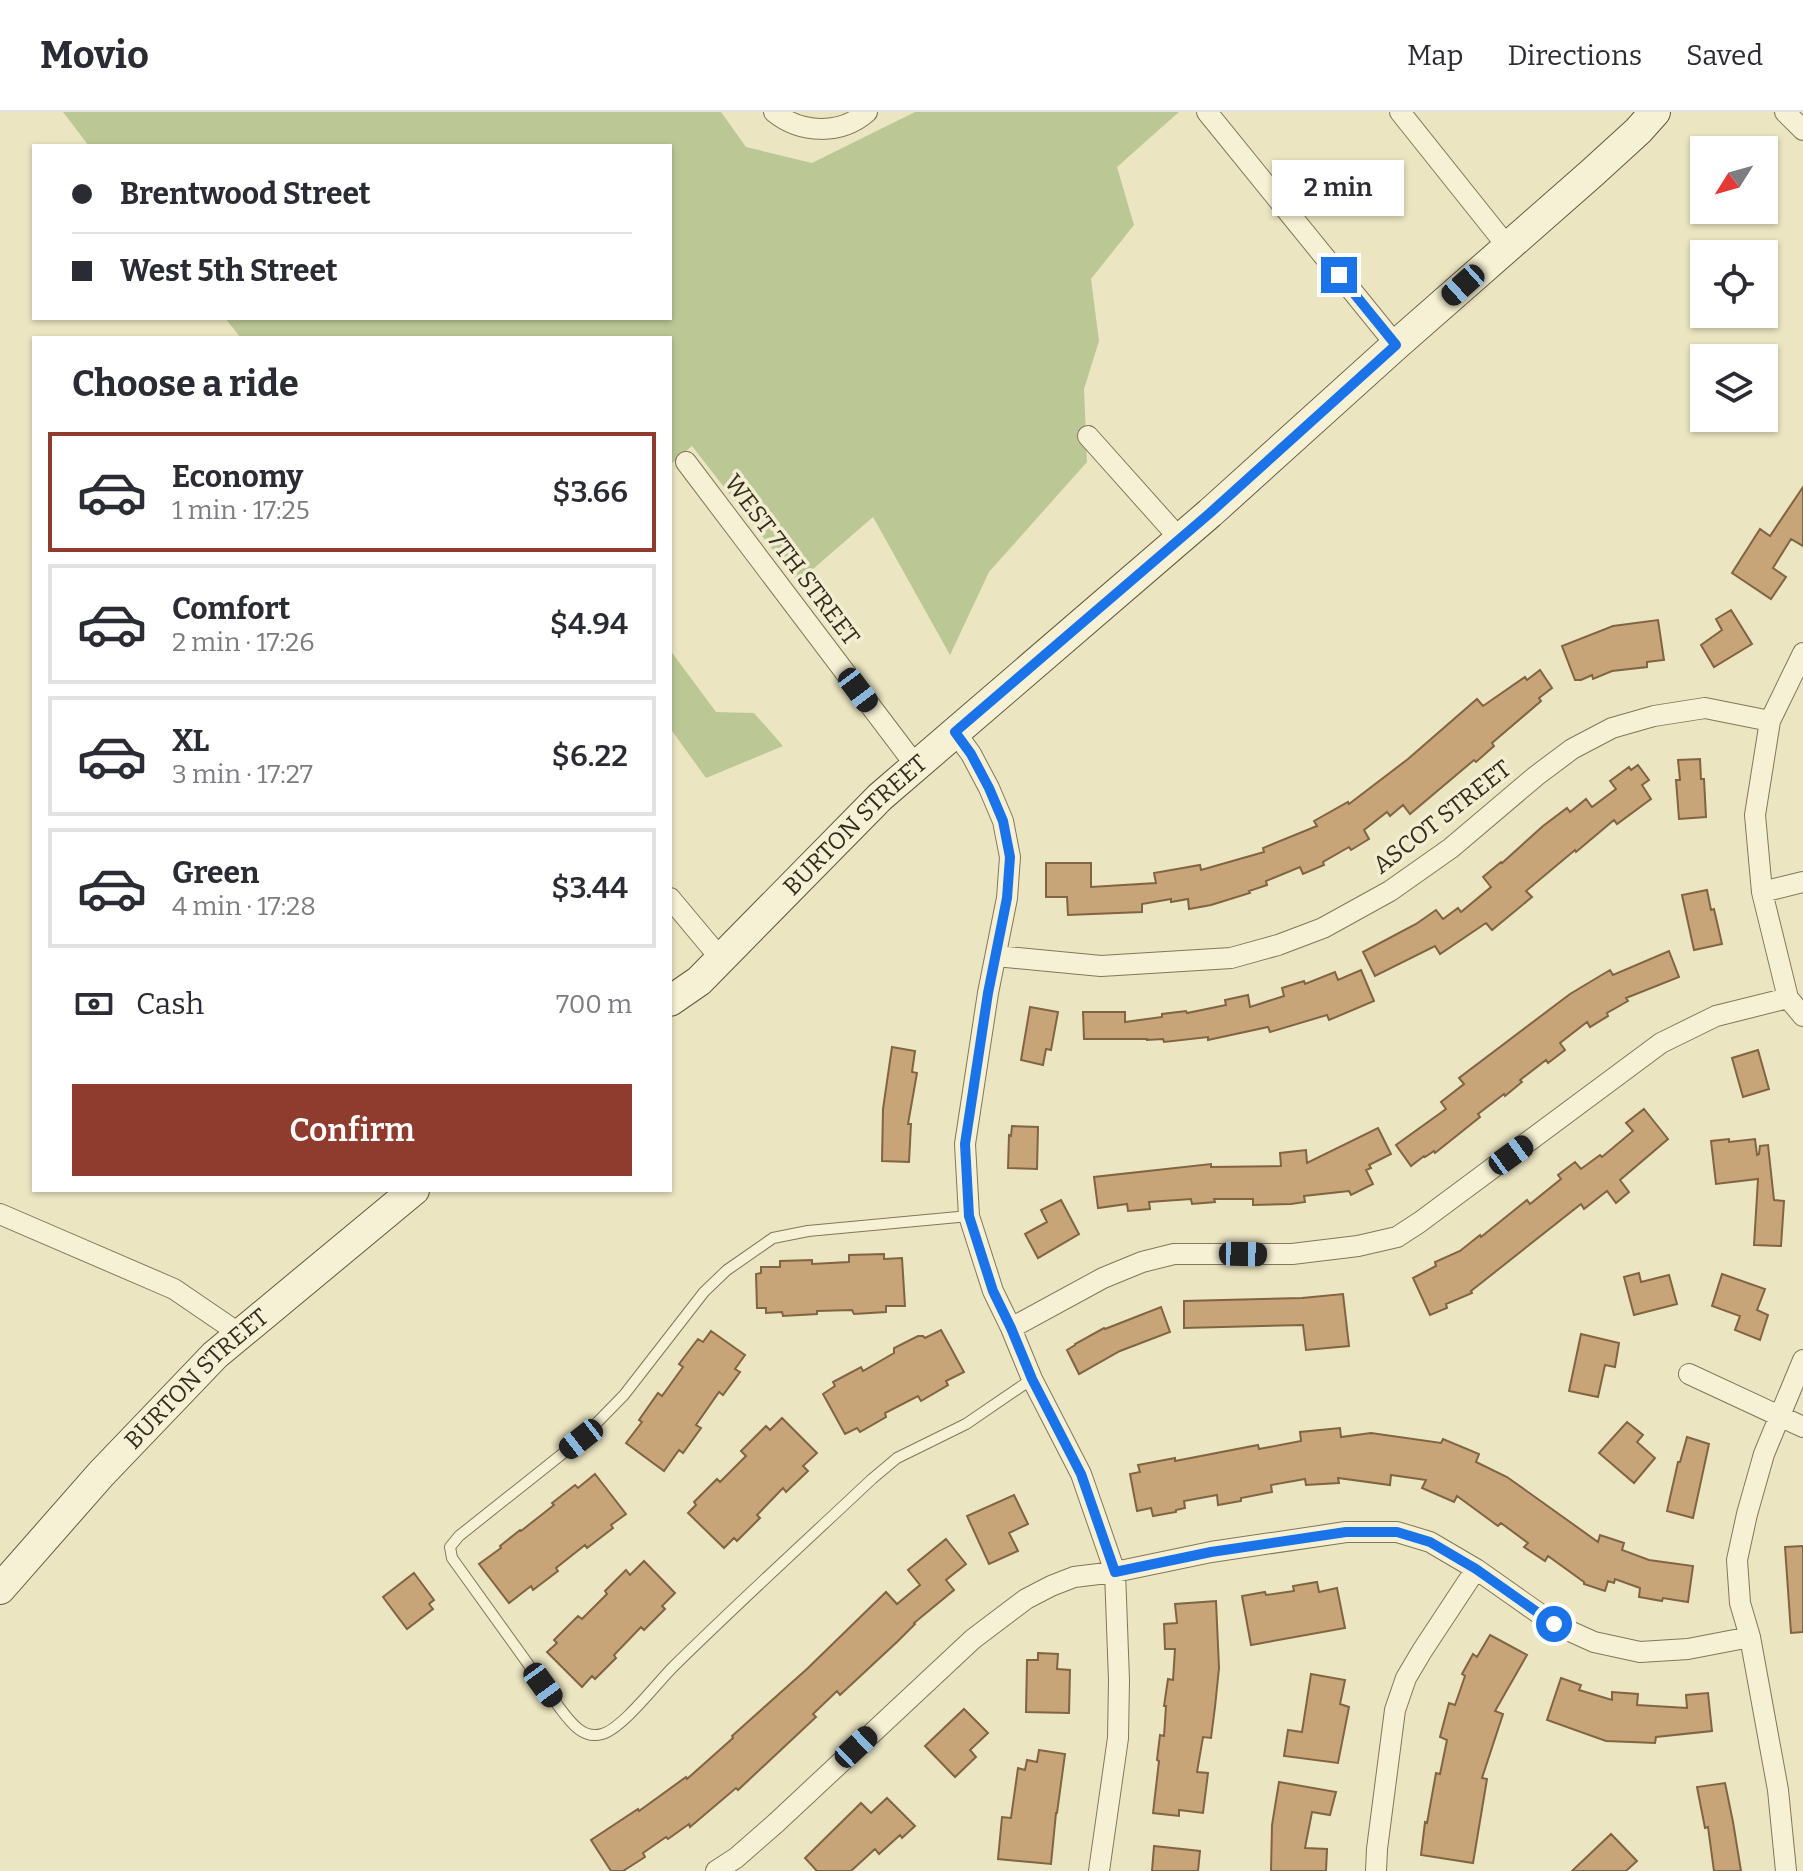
<!DOCTYPE html>
<meta charset="utf-8">
<style>
body{margin:0;font-family:Bitter,serif;background:#f2f2f3;color:#2b2b33;height:100vh;display:flex;flex-direction:column;font-size:30px;white-space:nowrap}
*{box-sizing:border-box;margin:0}
p{font-size:26px;color:#7c7c81}
.icon{flex:none;width:44px;height:44px;fill:none;stroke:currentColor;stroke-width:2;stroke-linecap:round;stroke-linejoin:round}
.map{position:relative;flex:1;overflow:hidden}
.details{position:absolute;left:32px;top:224px;width:640px;height:856px;display:flex;flex-direction:column;background:#fff;border-radius:0px;box-shadow:0 2px 6px #0004}
.details>*{flex:none}
.top-card{position:absolute;left:32px;top:32px;width:640px;height:176px;border-radius:0px;box-shadow:0 2px 6px #0004;display:grid;align-content:center;height:176px;padding:0 40px;background:#fff}
.needle{width:52px;rotate:233deg}
.buttons{position:absolute;left:1690px;top:24px;display:grid;gap:16px}
.buttons a{display:grid;place-items:center;width:88px;height:88px;border-radius:0px;background:#fff;box-shadow:0 2px 6px #0004;font-size:40px}
.end{position:absolute;width:36px;height:36px;margin:-18px;border:10px solid #1a73e8;background:#fff;box-shadow:0 0 0 4px #fff}
.from{border-radius:50%}
.bubble{position:absolute;height:56px;border-radius:0px;background:#fff;box-shadow:0 2px 6px #0004;font-size:26px;font-weight:600;line-height:56px;text-align:center}
.car{position:absolute;width:24px;height:48px;margin:-24px -12px;border-radius:10px;box-shadow:0 0 6px 2px #0007;background:linear-gradient(#222 24%,#8ab4d8 0 40%,#222 0 76%,#8ab4d8 0 86%,#222 0)}
.top-card b{display:flex;align-items:center;gap:28px;height:76px;font-size:30px}
.top-card b+b{border-top:2px solid #e1e1e2}
.top-card i{width:20px;height:20px;background:#2b2b33}
ul{padding:0;list-style:none}
li{display:flex;align-items:center;gap:24px;height:120px;margin:0 16px 12px;padding:0 24px;border:4px solid #e1e1e2;border-radius:0px}
li div{flex:1}
li b{display:block;font-size:30px}
li em{font-style:normal;font-weight:600}
li.on{border-color:#8f3b2e}
li>.icon{width:72px;height:72px;stroke-width:1.5}
h2{padding:0 40px;font-size:36px;line-height:96px}
.pay{display:flex;align-items:center;gap:20px;height:88px;padding:0 40px;font-size:30px}
.pay p{margin-inline-start:auto}
.primary-button{display:flex;gap:16px;margin-top:auto;padding:16px 40px}
.primary-button a{flex:1;height:92px;border-radius:0px;background:#8f3b2e;color:#fff;font-size:32px;font-weight:600;line-height:92px;text-align:center}
header{display:flex;align-items:center;gap:48px;box-sizing:border-box;height:112px;padding:0 40px;background:#fff;border-bottom:2px solid #e1e1e2}
header strong{font-size:38px}
nav{display:flex;gap:44px;margin-inline-start:auto;font-size:28px}
.map>svg:first-child{display:block}
.green{fill:#bbc896}
.building{fill:#c7a579;stroke:#816441;stroke-width:2}
.lines{fill:none;stroke-linecap:round;stroke-linejoin:round}
.lane-casing{stroke:#83765a;stroke-width:12}
.street-casing{stroke:#83765a;stroke-width:22}
.secondary-casing{stroke:#65573d;stroke-width:32}
.lane{stroke:#f6f1d4;stroke-width:10}
.street{stroke:#f6f1d4;stroke-width:20}
.secondary{stroke:#f6f1d4;stroke-width:30}
.route{stroke:#1a73e8;stroke-width:10}
.labels{text-anchor:middle;stroke-width:7;stroke-linejoin:round;paint-order:stroke}
.street-label{font-size:24px;fill:#342c1d;stroke:#f3eed1}
</style>
<header>
<strong>Movio</strong>
<nav><a>Map</a><a>Directions</a><a>Saved</a></nav>
</header>
<div class="map">
<svg width="1803" height="1759" viewBox="0 0 1803 1759">
<rect width="100%" height="100%" fill="#ebe5c2"/>
<path class="green" d="M63,0H721L746,35L812,51L915,0H1179L1117,55L1134,113L1091,167L1099,229L1084,277L1087,350L989,460L950,543L873,405L798,470L692,334L670,353V226H241L225,206H670V34H89Z
M670,538L716,600L754,601L783,634L706,666L670,616Z"/>
<path class="building" d="M1803,375V434L1791,427L1773,456L1786,465L1771,487L1732,461L1760,417L1770,424Z
M1731,498L1752,532L1714,555L1701,533L1722,518L1716,507Z
M1658,508L1664,548L1647,550V555L1612,559L1593,567L1592,563L1581,568H1575L1562,534L1613,514Z
M1540,558L1552,576L1539,586L1541,589L1492,631L1494,634L1476,650L1474,648L1410,702L1403,693L1390,704L1387,700L1364,718L1369,727L1351,738L1349,735L1323,750L1324,753L1303,762L1300,755L1266,769L1267,773L1249,779L1250,781L1211,793L1189,797L1188,787L1171,790V787L1142,792V800L1068,803L1067,785H1046V751H1091V775L1156,771L1154,761L1200,753L1201,758L1264,740L1263,736L1317,714L1314,709L1348,690L1349,692L1408,647L1477,587L1483,594L1525,565L1527,568Z
M1700,647L1701,667H1704L1706,705L1679,707L1676,668H1680L1678,648Z
M1638,653L1649,668L1642,673L1651,687L1617,712L1614,708L1576,740L1575,738L1526,779L1532,785L1492,818L1486,811L1440,842L1435,834L1375,864L1363,840L1416,812L1436,798L1443,807L1458,796L1461,800L1491,775L1483,765L1501,750L1502,751L1543,714L1567,696L1570,700L1586,687L1592,695L1616,677L1610,669L1629,655L1631,658Z
M1707,778L1711,798L1714,797L1722,832L1694,838L1682,783Z
M1669,839L1679,865L1626,886L1628,889L1607,901L1608,904L1590,915L1587,910L1560,931L1565,938L1548,951L1546,948L1520,968L1522,970L1505,984L1504,982L1478,1002L1480,1005L1435,1041L1434,1039L1425,1045L1424,1044L1411,1054L1396,1033L1446,997L1441,990L1464,972L1459,966L1570,882L1610,858L1613,863Z
M1361,858L1374,889L1329,908L1327,903L1270,920L1268,915L1208,928V925L1164,930L1163,927L1147,928V927H1084L1083,900H1125V910L1162,905V902L1186,899L1187,901L1226,893L1225,888L1248,883L1250,895L1284,884L1282,876L1304,869L1305,872L1335,860L1338,868Z
M1030,895L1058,900L1051,938L1046,937L1043,953L1021,948Z
M892,935L915,939L912,960L917,961L908,1012H911L909,1050L882,1049L883,997Z
M1758,938L1769,977L1743,985L1732,946Z
M1644,997L1668,1027L1620,1068L1629,1080L1616,1091L1607,1079L1584,1097L1581,1092L1471,1179L1472,1181L1446,1192L1447,1196L1430,1203L1413,1166L1436,1154L1435,1150L1460,1139L1480,1123L1481,1125L1527,1088L1530,1092L1561,1067L1558,1063L1575,1050L1581,1057L1600,1043L1602,1045L1633,1019L1626,1011Z
M1012,1014L1038,1015L1037,1057L1008,1056L1009,1023L1011,1024Z
M1378,1016L1391,1042L1369,1053L1371,1056L1366,1058L1373,1072L1351,1083L1349,1079L1304,1084L1305,1090L1291,1092L1253,1093V1087H1214L1215,1090L1192,1092L1191,1087L1149,1090L1150,1097L1128,1099L1127,1092L1098,1096L1094,1065L1211,1052V1055L1281,1054L1280,1041L1306,1038L1307,1051Z
M1729,1027V1030L1755,1027L1757,1043L1759,1042L1760,1034L1768,1033L1774,1088L1784,1089L1781,1134L1754,1133L1758,1067L1716,1072L1711,1029Z
M1061,1088L1079,1122L1038,1146L1025,1122L1047,1110L1041,1098Z
M884,1142V1147L902,1146L905,1194H886V1200L854,1202L852,1198L817,1199V1202L783,1204L782,1200L766,1201V1196H757L756,1162L761,1161V1155H780V1149L812,1148V1152L849,1150V1143Z
M1639,1161L1641,1170L1669,1163L1677,1192L1634,1203L1624,1165Z
M1722,1162L1765,1177L1757,1198L1768,1203L1760,1228L1735,1218L1740,1204L1712,1194Z
M1343,1182L1349,1234L1306,1238L1303,1213L1184,1216V1189L1302,1186Z
M1161,1195L1170,1220L1120,1239L1079,1262L1067,1238L1075,1233V1232L1104,1216L1105,1217Z
M941,1218L964,1260L946,1269L948,1273L921,1289L918,1284L885,1301L886,1305L860,1320L857,1316L845,1322L823,1282L835,1274L833,1270L861,1255L863,1259L894,1241V1236L918,1224H923L925,1226Z
M711,1219L745,1243L735,1257L740,1260L723,1283L719,1280L696,1313L701,1316L683,1341L679,1338L664,1359L626,1331L642,1310L639,1308L658,1281L662,1284L683,1255L679,1252L698,1227L703,1230Z
M1581,1222L1619,1231L1615,1255L1605,1253L1598,1285L1569,1279Z
M782,1306L817,1341L803,1354L808,1359L786,1380L783,1376L757,1403L760,1406L737,1429L734,1426L724,1436L688,1401L696,1393L694,1390L717,1367L720,1370L746,1344L741,1339L766,1314L770,1318Z
M1627,1310L1643,1323L1637,1330L1655,1346L1634,1371L1599,1341Z
M1340,1316L1341,1325L1371,1321L1441,1331L1443,1327L1479,1342L1476,1350L1507,1365L1598,1430L1600,1423L1624,1431L1622,1438L1649,1448L1693,1454L1688,1490L1663,1486L1662,1489L1639,1485L1640,1476L1615,1467L1614,1471L1608,1469L1605,1479L1584,1472V1470L1548,1444L1545,1449L1524,1435L1528,1431L1501,1411L1498,1414L1457,1384L1454,1390L1422,1376L1426,1368L1391,1363L1390,1373L1338,1366L1339,1371L1306,1373L1305,1367L1271,1373L1272,1380L1241,1386V1389L1218,1393L1217,1383L1184,1389L1185,1396L1176,1398V1400L1153,1404L1151,1396L1137,1399L1130,1362L1140,1360L1138,1353L1175,1346V1349L1258,1333L1259,1337L1301,1329L1300,1320Z
M1687,1325L1709,1332L1693,1406L1667,1399L1678,1350H1680Z
M595,1362L626,1402L611,1413L613,1416L587,1436L585,1433L556,1456L558,1459L533,1478L531,1474L509,1491L479,1452L501,1436L500,1434L520,1418L521,1419L554,1393L552,1391L575,1373L578,1376Z
M1014,1383L1028,1412L1009,1421L1018,1439L989,1452L967,1404Z
M946,1427L966,1452L946,1468L954,1478L914,1511L915,1512L898,1529L840,1583L837,1579L813,1602L816,1605L738,1678L736,1676L690,1715L689,1712L668,1727L666,1725L643,1741L645,1745L623,1759H611L591,1728L638,1697L639,1699L686,1665L687,1667L733,1626L732,1624L808,1556L886,1480L897,1492L920,1473L908,1458Z
M1803,1434V1520L1791,1521L1785,1435Z
M644,1449L675,1481L662,1494L665,1497L644,1518L641,1515L614,1543L616,1546L595,1567L592,1564L582,1575L547,1540L557,1531L554,1528L578,1504L582,1507L607,1482L605,1479L626,1458L630,1463Z
M414,1461L434,1488L429,1492L433,1497L407,1517L383,1485Z
M1317,1470L1319,1480L1337,1476L1345,1516L1251,1533L1242,1484L1265,1480L1266,1483L1294,1479L1293,1474Z
M1216,1489L1219,1556L1215,1595L1211,1626L1203,1625L1197,1660L1208,1661L1203,1701L1179,1698V1704L1153,1701L1159,1649L1157,1648L1160,1623L1164,1624L1166,1594H1164L1168,1567L1173,1568L1175,1537H1165L1164,1512L1177,1511L1175,1492Z
M1490,1523L1527,1543L1495,1599L1503,1602L1482,1666L1487,1667L1473,1751L1421,1743L1425,1710L1427,1711L1436,1661L1440,1662L1447,1628L1440,1625L1449,1591L1455,1593L1465,1564L1462,1562L1473,1542L1477,1545Z
M1038,1541L1058,1542L1057,1557L1070,1558L1069,1601L1026,1600L1027,1548H1038Z
M1311,1562L1345,1568L1340,1592L1349,1595L1338,1651L1284,1644L1288,1618L1302,1620Z
M1561,1566L1581,1573L1579,1578L1612,1588V1580L1638,1582L1637,1593L1687,1596L1686,1583L1708,1581L1712,1619L1656,1625L1655,1631L1606,1629L1547,1608Z
M964,1597L988,1621L970,1638L976,1645L955,1665L925,1634Z
M1039,1638L1065,1642L1057,1701H1056L1051,1752L998,1747L1002,1705L1011,1706L1018,1656L1025,1658L1027,1648L1037,1650Z
M1279,1670L1336,1680L1330,1703L1312,1700L1305,1736L1327,1737L1326,1759H1271L1272,1713Z
M1725,1671L1733,1710L1741,1759H1714L1708,1715L1705,1716L1697,1675Z
M887,1686L915,1714L902,1726L900,1723L879,1742L875,1737L851,1759H817L805,1746L861,1691L871,1701Z
M1611,1722L1637,1749L1626,1759H1572Z
M1154,1734L1200,1739L1198,1759H1152Z"/>
<g class="lines">
<g class="lane-casing">
<path id="lane" d="M969,1104L808,1119L773,1126L727,1158L704,1180L624,1283L581,1327L459,1424L450,1435L452,1446L559,1595C569,1608 582,1628 602,1622C622,1617 657,1571 673,1555C738,1491 806,1429 872,1367L897,1346L966,1312L1032,1267"/>
</g>
<g class="street-casing">
<path id="street" d="M774,0C801,22 841,23 867,0
M1207,0L1396,233
M1400,0L1507,134
M1785,0L1803,18
M1088,324L1180,427
M686,350L916,654
M1803,541L1770,609L1755,703L1762,780L1788,886L1803,904
M955,620L971,642L989,676L1003,709L1010,745L1007,786L988,881L965,1032L969,1104L993,1179L1011,1216L1032,1267L1081,1362L1115,1460L1119,1568L1118,1626L1099,1759
M1762,780L1803,770
M670,786L721,847
M996,844L1101,854L1231,846L1278,833L1323,816L1390,779L1451,736L1536,664L1572,637L1612,616L1654,604L1705,596L1770,609
M0,1102L174,1177L240,1222
M1011,1216L1103,1166L1142,1150L1174,1142H1292L1358,1134L1397,1125L1420,1110L1661,931L1716,904L1788,886
M1689,1262L1803,1315
M716,1759L736,1746L776,1711L973,1527L1026,1487L1051,1474L1074,1465L1115,1460L1211,1440L1346,1420H1397L1430,1430L1476,1457L1554,1512L1594,1530L1640,1540L1688,1537L1750,1525
M1376,1759L1377,1737L1395,1598L1406,1566L1422,1539L1476,1457
M1786,1759L1778,1678L1750,1525L1740,1491L1737,1448L1747,1402L1764,1342L1803,1248"/>
</g>
<g class="secondary-casing">
<g id="secondary">
<path id="s1" d="M670,889L699,869L880,685L1210,401L1396,233L1592,61L1638,19L1655,0"/>
<path id="s2" d="M0,1477L101,1362L215,1243L414,1078"/>
</g>
</g>
<use href="#lane" class="lane"/>
<use href="#street" class="street"/>
<use href="#secondary" class="secondary"/>
</g>
<g class="lines">
<path class="route" d="M1339,163L1396,233L1210,401L955,620L971,642L989,676L1003,709L1010,745L1007,786L988,881L965,1032L969,1104L993,1179L1011,1216L1032,1267L1081,1362L1115,1460L1211,1440L1346,1420H1397L1430,1430L1476,1457L1554,1512"/>
</g>
<g class="labels">
<g class="street-label">
<text transform="translate(792 448) rotate(53)" y="8">WEST 7TH STREET</text>
<text transform="translate(1442 705) rotate(-38)" y="8">ASCOT STREET</text>
<text dy="8" stroke="none"><textPath href="#s1" startOffset="256">BURTON STREET</textPath></text>
<text dy="8" stroke="none"><textPath href="#s2" startOffset="288">BURTON STREET</textPath></text>
</g>
</g>
</svg>
<div class="buttons">
<a><svg class="needle" viewBox="-14 -14 28 28"><path d="M0-13l5 13h-10z" fill="#e53935"/><path d="M0 13l5-13h-10z" fill="#7c7c81"/></svg></a>
<a><svg class="icon" aria-label="locate" viewBox="0 0 24 24"><circle cx="12" cy="12" r="6"/><path d="M12 2v4M12 18v4M2 12h4M18 12h4"/></svg></a>
<a><svg class="icon" aria-label="layers" viewBox="0 0 24 24"><path d="M12 4l9 5-9 5-9-5zM3 14l9 5 9-5"/></svg></a>
</div>
<i class="end from" style="left:1554px;top:1512px"></i>
<i class="end" style="left:1339px;top:163px"></i>
<div class="bubble" style="left:1272px;top:48px;width:132px">2 min</div>
<i class="car" style="left:1463px;top:173px;rotate:228deg"></i>
<i class="car" style="left:858px;top:578px;rotate:143deg"></i>
<i class="car" style="left:1511px;top:1043px;rotate:54deg"></i>
<i class="car" style="left:1243px;top:1142px;rotate:91deg"></i>
<i class="car" style="left:581px;top:1327px;rotate:232deg"></i>
<i class="car" style="left:543px;top:1573px;rotate:144deg"></i>
<i class="car" style="left:856px;top:1635px;rotate:47deg"></i>
<div class="top-card">
<b><i class="from"></i>Brentwood Street</b>
<b><i></i>West 5th Street</b>
</div>
<section class="details">
<h2>Choose a ride</h2>
<ul>
<li class="on"><svg class="icon" aria-label="car" viewBox="0 0 24 24"><path d="M5 17H2v-5l4-1 3-4h7l3 4 3 1v5h-3M9 17h6M6 11h13"/><circle cx="7" cy="17" r="2"/><circle cx="17" cy="17" r="2"/></svg><div><b>Economy</b><p>1 min · 17:25</p></div><em>$3.66</em></li>
<li><svg class="icon" aria-label="car" viewBox="0 0 24 24"><path d="M5 17H2v-5l4-1 3-4h7l3 4 3 1v5h-3M9 17h6M6 11h13"/><circle cx="7" cy="17" r="2"/><circle cx="17" cy="17" r="2"/></svg><div><b>Comfort</b><p>2 min · 17:26</p></div><em>$4.94</em></li>
<li><svg class="icon" aria-label="car" viewBox="0 0 24 24"><path d="M5 17H2v-5l4-1 3-4h7l3 4 3 1v5h-3M9 17h6M6 11h13"/><circle cx="7" cy="17" r="2"/><circle cx="17" cy="17" r="2"/></svg><div><b>XL</b><p>3 min · 17:27</p></div><em>$6.22</em></li>
<li><svg class="icon" aria-label="car" viewBox="0 0 24 24"><path d="M5 17H2v-5l4-1 3-4h7l3 4 3 1v5h-3M9 17h6M6 11h13"/><circle cx="7" cy="17" r="2"/><circle cx="17" cy="17" r="2"/></svg><div><b>Green</b><p>4 min · 17:28</p></div><em>$3.44</em></li>
</ul>
<div class="pay"><svg class="icon" aria-label="cash" viewBox="0 0 24 24"><path d="M3 7h18v10H3z"/><circle cx="12" cy="12" r="2"/></svg>Cash<p>700 m</p></div>
<div class="primary-button"><a>Confirm</a></div>
</section>
</div>
